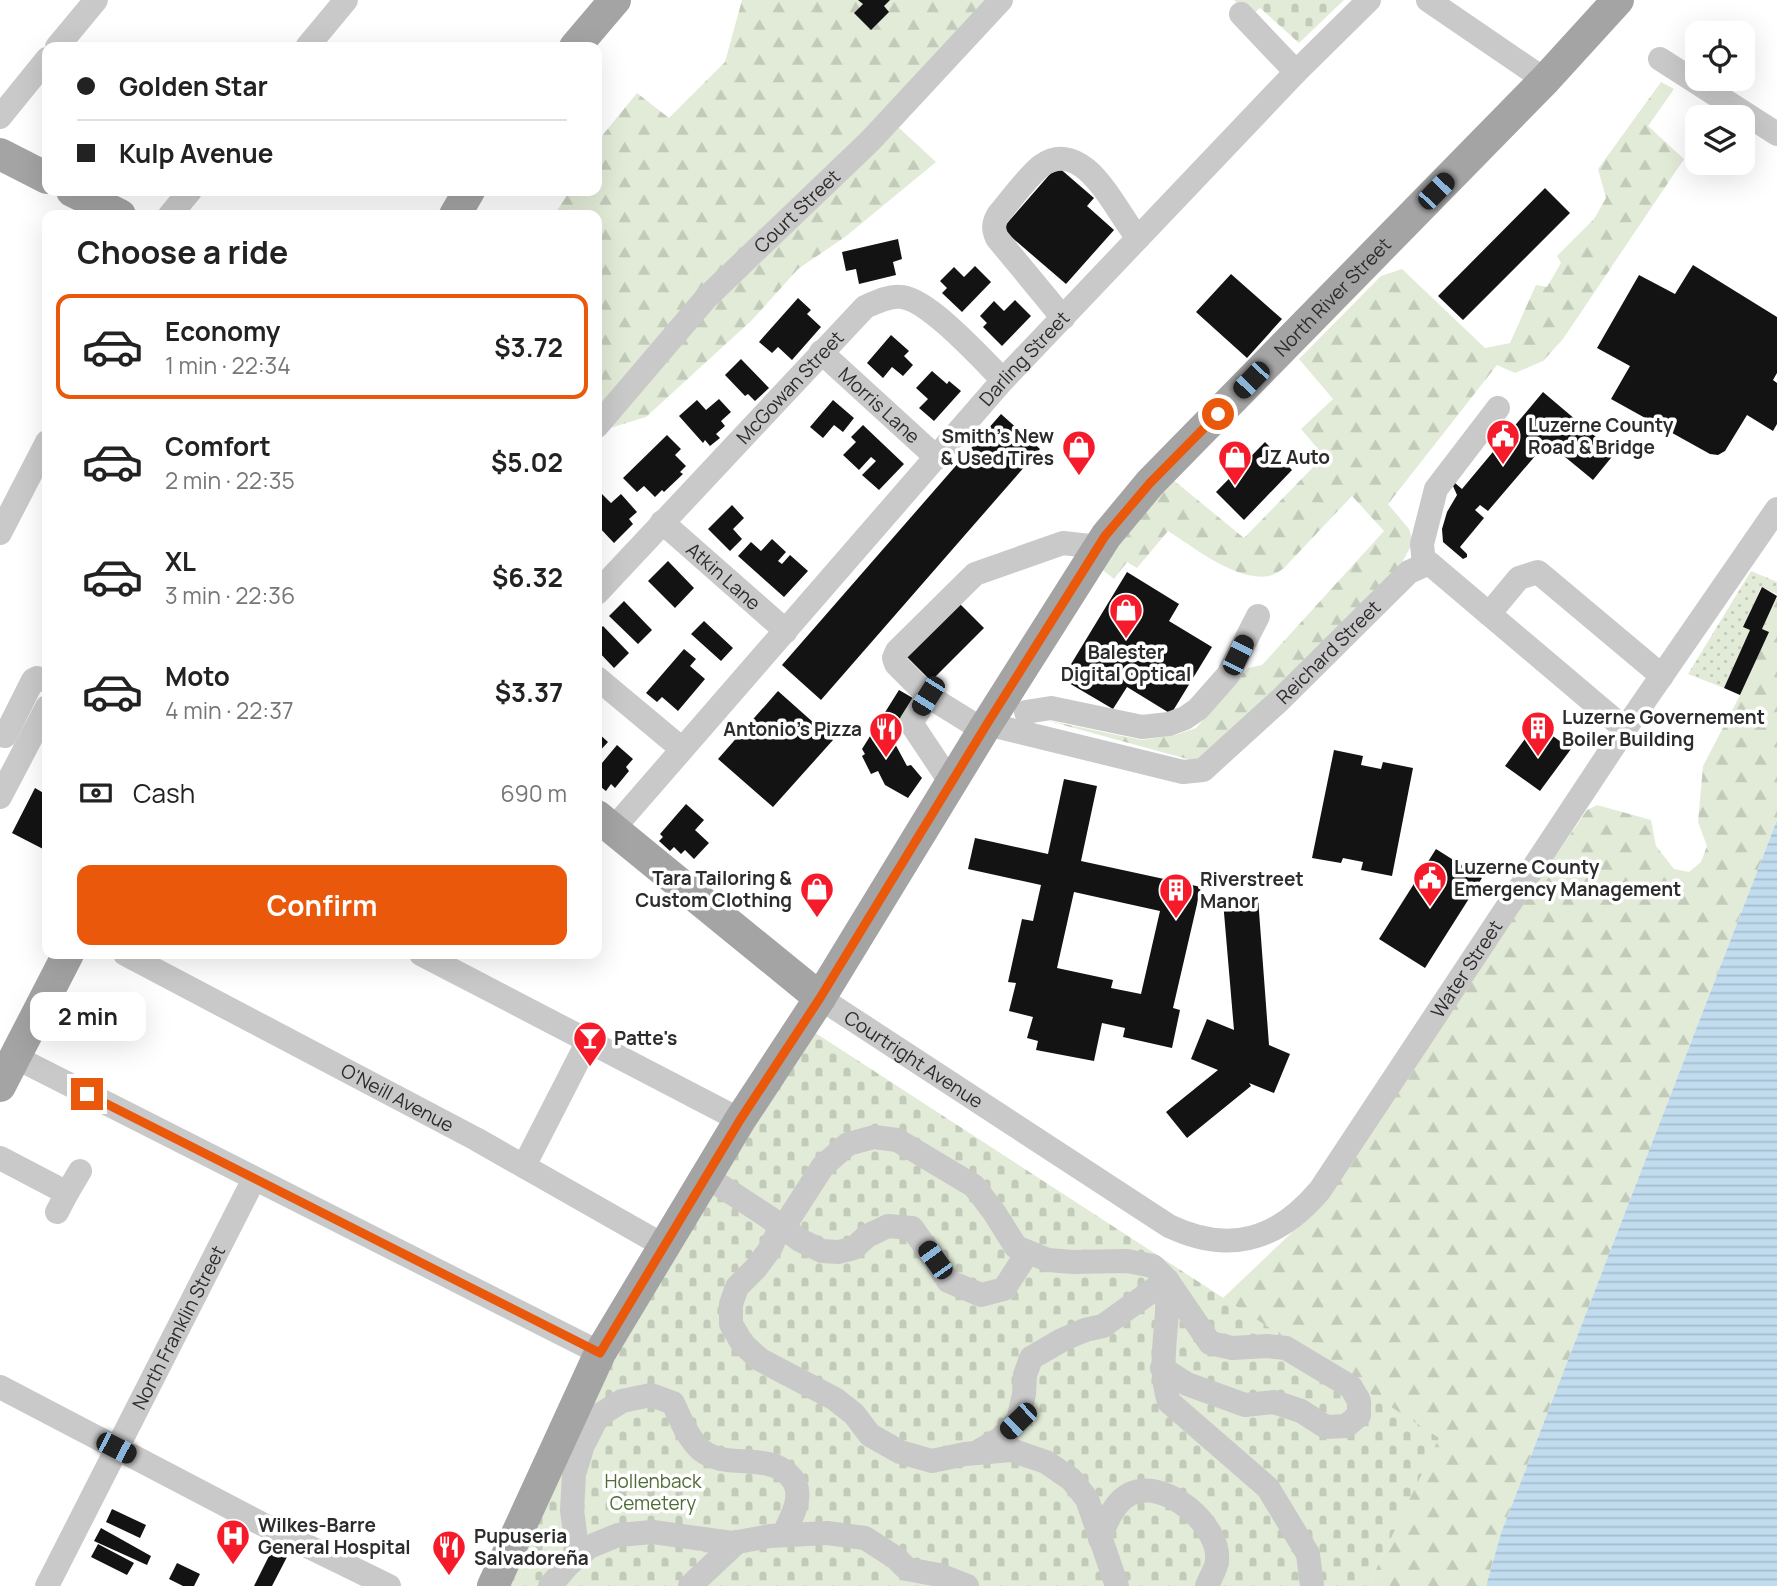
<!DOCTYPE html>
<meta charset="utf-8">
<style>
body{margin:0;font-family:Manrope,sans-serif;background:#f2f2f2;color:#222;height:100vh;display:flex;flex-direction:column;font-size:26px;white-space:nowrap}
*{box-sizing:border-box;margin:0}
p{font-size:23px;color:#767676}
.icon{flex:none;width:38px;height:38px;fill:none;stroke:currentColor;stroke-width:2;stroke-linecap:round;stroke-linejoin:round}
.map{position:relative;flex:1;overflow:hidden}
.drawer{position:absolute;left:42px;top:210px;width:560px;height:749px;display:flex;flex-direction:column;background:#fff;border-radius:14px;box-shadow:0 7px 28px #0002}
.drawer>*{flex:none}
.hud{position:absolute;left:42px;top:42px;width:560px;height:154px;border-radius:14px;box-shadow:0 7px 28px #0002;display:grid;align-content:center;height:154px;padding:0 35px;background:#fff}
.buttons{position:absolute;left:1685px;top:21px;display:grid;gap:14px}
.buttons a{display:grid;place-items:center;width:70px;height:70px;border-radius:14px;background:#fff;box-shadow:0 7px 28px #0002;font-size:35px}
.end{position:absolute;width:32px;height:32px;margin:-16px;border:9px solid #ea580c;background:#fff;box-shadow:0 0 0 4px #fff}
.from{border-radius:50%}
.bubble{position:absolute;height:49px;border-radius:14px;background:#fff;box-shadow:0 7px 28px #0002;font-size:23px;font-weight:700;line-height:49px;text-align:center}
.car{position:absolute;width:21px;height:42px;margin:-21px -10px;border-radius:9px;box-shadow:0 0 5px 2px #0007;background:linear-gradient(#222 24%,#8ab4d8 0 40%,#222 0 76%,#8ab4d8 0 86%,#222 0)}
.hud b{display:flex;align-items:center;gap:24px;height:66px;font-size:26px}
.hud b+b{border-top:2px solid #e0e0e0}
.hud i{width:18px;height:18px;background:#222}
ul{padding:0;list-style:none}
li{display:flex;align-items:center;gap:21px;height:105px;margin:0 14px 10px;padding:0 21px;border:4px solid transparent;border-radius:14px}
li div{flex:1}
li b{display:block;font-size:26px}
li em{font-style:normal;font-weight:700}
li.active{border-color:#ea580c}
li>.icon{width:63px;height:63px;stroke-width:1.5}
h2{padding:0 35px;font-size:32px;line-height:84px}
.pay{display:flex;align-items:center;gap:18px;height:77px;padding:0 35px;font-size:26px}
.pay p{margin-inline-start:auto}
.action{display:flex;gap:14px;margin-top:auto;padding:14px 35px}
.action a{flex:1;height:80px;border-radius:14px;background:#ea580c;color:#fff;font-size:28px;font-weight:700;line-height:80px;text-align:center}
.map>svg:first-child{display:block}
.grass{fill:url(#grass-dots)}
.forest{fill:url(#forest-firs)}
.cemetery{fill:url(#cemetery-stones)}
.water{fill:url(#water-rules)}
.building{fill:#131313;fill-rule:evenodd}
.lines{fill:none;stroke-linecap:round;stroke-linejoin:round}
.minor{stroke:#c9c9c9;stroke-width:24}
.major{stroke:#a4a4a4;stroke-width:32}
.route{stroke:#ea580c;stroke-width:9}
.labels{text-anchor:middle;stroke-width:7;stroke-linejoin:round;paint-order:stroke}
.street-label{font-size:19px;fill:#2c2c2c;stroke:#fff}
.poi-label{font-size:19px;font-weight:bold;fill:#2c2c2c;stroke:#fff;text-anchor:start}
.park-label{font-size:19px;fill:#4f6b36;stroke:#fff}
</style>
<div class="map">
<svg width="1777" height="1586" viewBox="0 0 1777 1586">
<defs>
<pattern id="grass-dots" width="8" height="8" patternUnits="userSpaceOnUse" patternTransform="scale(1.75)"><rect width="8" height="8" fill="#e2ebd7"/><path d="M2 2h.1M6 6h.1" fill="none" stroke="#c2cab9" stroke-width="1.8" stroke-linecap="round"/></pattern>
<pattern id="forest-firs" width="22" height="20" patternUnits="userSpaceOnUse" patternTransform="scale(1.75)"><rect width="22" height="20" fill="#e2ebd7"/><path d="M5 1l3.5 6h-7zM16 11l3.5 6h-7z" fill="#c2cab9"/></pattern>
<pattern id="cemetery-stones" width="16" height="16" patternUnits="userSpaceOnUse" patternTransform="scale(1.75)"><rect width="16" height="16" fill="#e2ebd7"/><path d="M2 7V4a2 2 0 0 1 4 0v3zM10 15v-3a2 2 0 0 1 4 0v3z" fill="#c2cab9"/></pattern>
<pattern id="water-rules" width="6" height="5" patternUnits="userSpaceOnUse" patternTransform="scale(1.75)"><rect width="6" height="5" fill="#c1dcee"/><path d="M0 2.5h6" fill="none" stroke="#a6bdcc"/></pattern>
</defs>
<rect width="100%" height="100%" fill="#fff"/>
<path class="grass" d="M1751,571L1777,582V594L1761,587L1744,627L1750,630L1724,688L1688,674Z"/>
<path class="forest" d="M742,0H990L884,114L936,162L845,237L798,269L752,320L646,417L597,432V215H554L570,191H597V142L637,93L669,118L725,62Z
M1661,82L1674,89L1648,126L1684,159L1563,339L1543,361L1515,373L1497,365L1388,504L1409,529L1413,542L1397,572L1198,762L1045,720L1142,740L1175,735L1196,728L1248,668L1262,665L1384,531L1352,496L1284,568C1280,571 1274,575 1269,576C1236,582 1194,547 1168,531L1137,568L1127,562L1114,579L1099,567L1172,479L1244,538L1324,456L1301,429L1333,399L1299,359L1381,276L1402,269L1485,348L1510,343L1536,285L1547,287L1561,263L1557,256L1594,219L1606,198L1598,169Z
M1777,596V820L1501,1533L1486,1586H1368L1438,1438L1223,1298L1304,1221L1587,810L1597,805L1651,820L1656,846L1674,869L1689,872L1701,862L1707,846L1698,822L1703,766L1740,695L1768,633L1762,629Z"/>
<path class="cemetery" d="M1234,0H1344L1299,43L1260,8L1251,16Z
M814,1032L1439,1438L1368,1586H510L609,1358Z"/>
<path class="water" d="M1777,820V1586H1486L1501,1533Z"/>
<path class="building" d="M858,0H890L884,6L889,12L871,30L854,13L863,4Z
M1057,166L1094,198L1087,206L1114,230L1066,284L1002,229Z
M1545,188L1570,213L1463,320L1438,296Z
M898,239L902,259L893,262L896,275L859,284L856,269L846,271L842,252Z
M1693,265L1777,317V373L1773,380L1777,383V424L1773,431L1747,415L1725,451L1718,455L1710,454L1611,399L1630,366L1597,348L1639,275L1675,294Z
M975,266L991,282L962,312L942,293L947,288L940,281L954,267L964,277Z
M1231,274L1282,319L1247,358L1196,312Z
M798,298L811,310L807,314L821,327L792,360L778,347L772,353L759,342Z
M1015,300L1031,316L1002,346L983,327L987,323L980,316L994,301L1004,311Z
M891,335L909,351L904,356L913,365L903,376L892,367L883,378L867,363Z
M741,359L769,388L755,401L748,394L745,396L725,375Z
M932,371L947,384L949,381L961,391L934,421L919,408L928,399L916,388Z
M1543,392L1615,453L1593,480L1547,442L1488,511L1480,505L1475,510L1484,518L1460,547L1467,554V557L1463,559L1443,542L1442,529L1447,512L1457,495L1453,486L1455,483L1462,489Z
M719,399L731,412L721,421L725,426L716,434L720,438L710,446L705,440L703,443L679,416L697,400L706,410Z
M833,400L854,418L843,432L834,425L823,438L810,427Z
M1001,414L1040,449L821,700L782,665Z
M863,425L904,464L879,490L862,475L876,461L871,457L859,470L843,455L856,442L851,437Z
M667,435L681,449L675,455L686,466L680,472L683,474L664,492L662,490L655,497L644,486L637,492L623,478Z
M1265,442L1292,470L1244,520L1216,492Z
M602,494L611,503L621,494L637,512L629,519L633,524L614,543L597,525V499Z
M732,505L744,518L733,529L742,539L730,551L708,529Z
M772,539L786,552L778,561L782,564L790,555L808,571L784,597L738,556L751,542L761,551Z
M668,561L694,588L675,608L648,581Z
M1127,572L1179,604L1169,621L1212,647L1171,714L1127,687L1113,709L1062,679Z
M1762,587L1777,596L1762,629L1769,632L1740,695L1724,688L1750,630L1743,627Z
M624,601L652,630L638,644L609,616Z
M957,601L984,628L931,681L904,654Z
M704,621L733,648L721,661L691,634Z
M603,626L629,653L614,668L597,650V632Z
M684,649L696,659L690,666L705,679L678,711L662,697L657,702L646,693Z
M899,690L918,701L893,740L907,766L911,765L922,778L908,798L885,785L878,771L871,774L862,756L865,754L862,749Z
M778,691L833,740L773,807L718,759Z
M1536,724L1571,749L1540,791L1505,766Z
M597,732L608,742L597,754Z
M617,745L633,759L626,767L629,771L615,788L611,784L606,791L597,784V769Z
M1334,750L1363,756L1361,765L1381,769L1383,762L1413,768L1392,876L1361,870L1363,862L1343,858L1341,863L1312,858Z
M1064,779L1097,786L1081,861L1201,887L1173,1008L1180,1010L1172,1048L1123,1037L1125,1028L1102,1023L1094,1061L1036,1050L1038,1041L1027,1038L1033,1017L1009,1011L1016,983L1008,982L1022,919L1033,921L1041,885L968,869L975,838L1048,854ZM1074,892L1160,911L1141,994L1111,988L1113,980L1057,968Z
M35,788L47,795V851L12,833Z
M686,804L704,820L695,830L709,843L694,859L685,850L681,854L674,847L670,851L659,841L663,837L660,834Z
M1436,849L1482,878L1425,968L1379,939Z
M1258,898L1269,1045L1290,1054L1274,1093L1249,1083L1251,1086L1187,1138L1166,1112L1218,1070L1191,1059L1207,1019L1234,1030L1223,901Z
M112,1509L146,1525L140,1538L106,1522Z
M101,1528L151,1556L147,1565L94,1541Z
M98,1544L134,1563L127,1575L91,1557Z
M272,1550L287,1557L272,1586H254Z
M177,1563L200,1574L194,1586H183L169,1579Z"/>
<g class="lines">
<g class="minor">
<path d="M1428,0L1545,80"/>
<path d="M1241,14L1296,72"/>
<path d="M57,47L96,0"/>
<path d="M307,47L346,0"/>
<path d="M1660,59L1777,134"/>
<path d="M0,117L47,59"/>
<path d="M170,215L190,191"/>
<path d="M1063,318L997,238C993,229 993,224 998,215C1009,202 1028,176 1041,166C1085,135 1116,213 1138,238"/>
<path id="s1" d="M821,352L937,458"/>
<path id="s2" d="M597,426L707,297L870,141L1001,0"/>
<path id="s3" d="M662,522L786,631"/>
<path d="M0,533L47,442"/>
<path d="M1424,565L1422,544L1436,489L1498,408"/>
<path id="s4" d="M597,593L865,307C876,302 890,295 902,297C929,300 982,359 1003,380"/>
<path d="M1489,614L1519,578L1538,572L1662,676"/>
<path d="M597,678L682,749"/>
<path d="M928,696L896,664L894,658L897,651L975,574L1063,543L1099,547"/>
<path d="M1026,712L1051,708L1142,727L1169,724L1185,718L1198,709L1228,675L1258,616"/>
<path id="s5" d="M987,724L1183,772L1203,770L1280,700L1409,572L1429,563L1625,729"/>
<path d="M5,736L33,680L37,678L47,681"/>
<path d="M951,783L911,723L928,696L983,730"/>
<path d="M0,797L47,707"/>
<path id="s6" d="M613,829L1003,380L1296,72L1369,0"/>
<path id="s7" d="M125,954L476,1139L666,1247"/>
<path d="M421,954L740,1120"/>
<path id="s8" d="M820,998L1169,1226C1230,1255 1278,1240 1320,1190L1625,729L1777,509"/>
<path d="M15,1057L600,1353"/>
<path d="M0,1158L67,1193L57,1212"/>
<path d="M524,1166L588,1041"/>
<path d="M707,1177L767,1216L800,1240L822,1251L839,1252L854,1248L867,1236L888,1226L912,1228L935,1260L948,1281L981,1295L1004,1289L1028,1252"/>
<path d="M67,1193L80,1171"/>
<path d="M0,1387L260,1523L389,1586"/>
<path d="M979,1451L1000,1439L1018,1421L1024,1394L1025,1375L1031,1358L1062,1340L1085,1330L1103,1326L1167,1280C1171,1321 1156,1361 1169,1402L1268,1488L1308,1554L1312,1586"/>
<path d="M1100,1539C1105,1524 1114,1502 1130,1494C1164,1477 1221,1525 1217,1561C1216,1569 1210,1578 1207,1586"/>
<path d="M578,1556L572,1510L574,1474L583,1445L598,1416L622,1401L651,1395L673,1403C681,1420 687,1437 701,1450C726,1470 766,1452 789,1475C807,1492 792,1517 783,1535"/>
<path id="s9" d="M47,1586L254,1179"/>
<path d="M550,1586L568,1565L589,1547L618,1535L653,1532L732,1543L770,1536L827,1533L865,1538L896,1558L907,1569L939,1575L967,1586"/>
<path d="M690,1586L737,1542"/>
<path d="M1117,1586L1087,1499L1071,1479L1046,1462L1011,1450L965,1454L932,1461L900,1452L870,1435L854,1414L835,1399L759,1359L742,1343L731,1324V1304L737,1287L756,1268L770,1249L777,1234L783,1228L823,1166L848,1144L874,1137L897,1140L974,1186L994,1212L1016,1247L1048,1260L1073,1262L1127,1261L1153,1266L1167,1280L1210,1343L1232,1348L1267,1346L1286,1348L1351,1387L1359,1401V1415L1346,1426L1326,1427L1301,1411L1274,1402L1245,1405L1187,1384L1162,1368"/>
</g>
<g class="major">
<path d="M575,47L615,0"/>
<path d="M0,154L47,178"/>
<path d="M72,191L120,215"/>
<path d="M455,215L469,191"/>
<path d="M597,816L820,998"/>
<path d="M0,1086L68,954"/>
<path id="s10" d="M493,1586L600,1353L740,1120L820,998L987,724L1106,536L1150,483L1545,80L1618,0"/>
</g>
</g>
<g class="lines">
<path class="route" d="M87,1094L600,1353L740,1120L820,998L987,724L1105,536L1150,483L1218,414"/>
</g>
<defs>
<g id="civic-pin" transform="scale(1.75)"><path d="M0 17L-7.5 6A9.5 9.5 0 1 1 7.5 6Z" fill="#f61b2b" stroke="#fff"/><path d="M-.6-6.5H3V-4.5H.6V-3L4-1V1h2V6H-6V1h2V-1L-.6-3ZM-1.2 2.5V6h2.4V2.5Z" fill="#fff"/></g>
<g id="shop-pin" transform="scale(1.75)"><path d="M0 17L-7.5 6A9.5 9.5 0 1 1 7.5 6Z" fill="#f61b2b" stroke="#fff"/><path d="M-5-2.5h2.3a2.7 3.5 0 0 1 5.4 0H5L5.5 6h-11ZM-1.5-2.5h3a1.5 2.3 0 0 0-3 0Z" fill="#fff"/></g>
<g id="building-pin" transform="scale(1.75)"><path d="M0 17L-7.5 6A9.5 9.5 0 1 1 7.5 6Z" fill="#f61b2b" stroke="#fff"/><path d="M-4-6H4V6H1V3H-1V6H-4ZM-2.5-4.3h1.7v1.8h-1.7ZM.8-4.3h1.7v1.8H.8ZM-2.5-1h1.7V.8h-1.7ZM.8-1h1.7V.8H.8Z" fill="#fff"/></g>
<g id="restaurant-pin" transform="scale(1.75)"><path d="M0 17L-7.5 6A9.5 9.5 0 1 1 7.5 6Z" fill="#f61b2b" stroke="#fff"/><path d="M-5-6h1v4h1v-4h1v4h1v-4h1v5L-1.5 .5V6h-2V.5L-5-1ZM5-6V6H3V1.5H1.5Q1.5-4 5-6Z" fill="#fff"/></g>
<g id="bar-pin" transform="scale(1.75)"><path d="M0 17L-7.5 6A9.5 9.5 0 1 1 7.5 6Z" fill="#f61b2b" stroke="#fff"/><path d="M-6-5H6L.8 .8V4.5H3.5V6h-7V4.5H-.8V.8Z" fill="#fff"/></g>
<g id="hospital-pin" transform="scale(1.75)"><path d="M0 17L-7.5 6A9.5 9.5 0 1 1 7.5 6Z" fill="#f61b2b" stroke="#fff"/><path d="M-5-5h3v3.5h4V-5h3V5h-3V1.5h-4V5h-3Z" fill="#fff"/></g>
</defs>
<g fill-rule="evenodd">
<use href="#civic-pin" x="1503" y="436"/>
<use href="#shop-pin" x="1079" y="447"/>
<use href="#shop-pin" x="1235" y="457"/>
<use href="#shop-pin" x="1126" y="610"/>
<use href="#building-pin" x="1538" y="728"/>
<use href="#restaurant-pin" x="886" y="729"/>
<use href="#civic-pin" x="1430" y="878"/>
<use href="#shop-pin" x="817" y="889"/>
<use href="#building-pin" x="1176" y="890"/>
<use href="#bar-pin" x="590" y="1038"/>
<use href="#hospital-pin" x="233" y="1536"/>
<use href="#restaurant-pin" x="449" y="1547"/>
</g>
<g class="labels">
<g class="street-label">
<text dy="7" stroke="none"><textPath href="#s2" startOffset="294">Court Street</textPath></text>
<text dy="7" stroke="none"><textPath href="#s10" startOffset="1547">North River Street</textPath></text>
<text dy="7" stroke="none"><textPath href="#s6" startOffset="625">Darling Street</textPath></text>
<text dy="7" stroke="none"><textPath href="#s4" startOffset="282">McGowan Street</textPath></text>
<text dy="7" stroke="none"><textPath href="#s1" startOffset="79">Morris Lane</textPath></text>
<text dy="7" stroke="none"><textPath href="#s3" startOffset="82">Atkin Lane</textPath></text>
<text dy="7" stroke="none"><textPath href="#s5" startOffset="394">Reichard Street</textPath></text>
<text dy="7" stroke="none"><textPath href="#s8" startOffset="852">Water Street</textPath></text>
<text dy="7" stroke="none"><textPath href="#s8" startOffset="112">Courtright Avenue</textPath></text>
<text dy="7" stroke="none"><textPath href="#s7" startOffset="308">O'Neill Avenue</textPath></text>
<text dy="7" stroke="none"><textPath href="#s9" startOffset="290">North Franklin Street</textPath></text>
</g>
<g class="poi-label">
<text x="1528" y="432">Luzerne County<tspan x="1528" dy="22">Road &amp; Bridge</tspan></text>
<text x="1054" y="443" text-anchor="end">Smith’s New<tspan x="1054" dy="22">&amp; Used Tires</tspan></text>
<text x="1260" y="464">JZ Auto</text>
<text x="1126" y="659" text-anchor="middle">Balester<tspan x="1126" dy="22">Digital Optical</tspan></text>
<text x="1562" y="724">Luzerne Governement<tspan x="1562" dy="22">Boiler Building</tspan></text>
<text x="862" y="736" text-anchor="end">Antonio's Pizza</text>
<text x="1454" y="874">Luzerne County<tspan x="1454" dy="22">Emergency Management</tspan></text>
<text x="792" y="885" text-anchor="end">Tara Tailoring &amp;<tspan x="792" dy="22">Custom Clothing</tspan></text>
<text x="1200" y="886">Riverstreet<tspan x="1200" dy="22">Manor</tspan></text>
<text x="614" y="1045">Patte's</text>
<text x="258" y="1532">Wilkes-Barre<tspan x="258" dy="22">General Hospital</tspan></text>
<text x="474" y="1543">Pupuseria<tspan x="474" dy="22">Salvadoreña</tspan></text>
</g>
<g class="park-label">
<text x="653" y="1488">Hollenback<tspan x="653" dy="22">Cemetery</tspan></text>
</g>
</g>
</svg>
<div class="buttons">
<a><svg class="icon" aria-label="locate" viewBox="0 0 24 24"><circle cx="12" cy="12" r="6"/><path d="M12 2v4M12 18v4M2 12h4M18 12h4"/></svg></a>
<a><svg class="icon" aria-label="layers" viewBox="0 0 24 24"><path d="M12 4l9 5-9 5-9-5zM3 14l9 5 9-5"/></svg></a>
</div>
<i class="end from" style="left:1218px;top:414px"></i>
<i class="end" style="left:87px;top:1094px"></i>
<div class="bubble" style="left:30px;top:992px;width:116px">2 min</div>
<i class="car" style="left:1436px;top:191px;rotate:44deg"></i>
<i class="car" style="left:1251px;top:380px;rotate:224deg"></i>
<i class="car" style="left:1238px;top:655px;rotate:26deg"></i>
<i class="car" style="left:928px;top:696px;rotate:212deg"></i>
<i class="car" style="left:935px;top:1260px;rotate:324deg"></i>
<i class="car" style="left:1018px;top:1421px;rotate:226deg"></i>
<i class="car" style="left:116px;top:1448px;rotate:117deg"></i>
<div class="hud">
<b><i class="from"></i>Golden Star</b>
<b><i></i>Kulp Avenue</b>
</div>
<section class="drawer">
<h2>Choose a ride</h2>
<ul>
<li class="active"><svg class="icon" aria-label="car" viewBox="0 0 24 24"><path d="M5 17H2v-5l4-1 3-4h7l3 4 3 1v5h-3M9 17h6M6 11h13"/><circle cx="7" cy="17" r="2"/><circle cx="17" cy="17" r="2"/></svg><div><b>Economy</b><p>1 min · 22:34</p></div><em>$3.72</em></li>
<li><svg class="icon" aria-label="car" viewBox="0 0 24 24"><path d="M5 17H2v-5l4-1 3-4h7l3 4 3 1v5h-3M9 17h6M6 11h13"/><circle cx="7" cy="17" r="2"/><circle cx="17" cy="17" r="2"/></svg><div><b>Comfort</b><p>2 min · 22:35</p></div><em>$5.02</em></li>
<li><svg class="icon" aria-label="car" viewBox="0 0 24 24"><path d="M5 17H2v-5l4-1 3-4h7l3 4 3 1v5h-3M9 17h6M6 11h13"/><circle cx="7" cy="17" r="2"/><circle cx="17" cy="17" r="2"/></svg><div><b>XL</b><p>3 min · 22:36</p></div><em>$6.32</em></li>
<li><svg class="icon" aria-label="car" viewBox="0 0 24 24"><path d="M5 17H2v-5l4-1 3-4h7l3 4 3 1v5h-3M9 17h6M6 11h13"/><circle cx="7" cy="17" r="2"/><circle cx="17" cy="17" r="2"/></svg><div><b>Moto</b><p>4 min · 22:37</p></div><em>$3.37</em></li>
</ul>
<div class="pay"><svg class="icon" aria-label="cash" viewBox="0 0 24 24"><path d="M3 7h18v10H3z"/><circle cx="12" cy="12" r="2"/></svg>Cash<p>690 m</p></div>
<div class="action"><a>Confirm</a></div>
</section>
</div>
